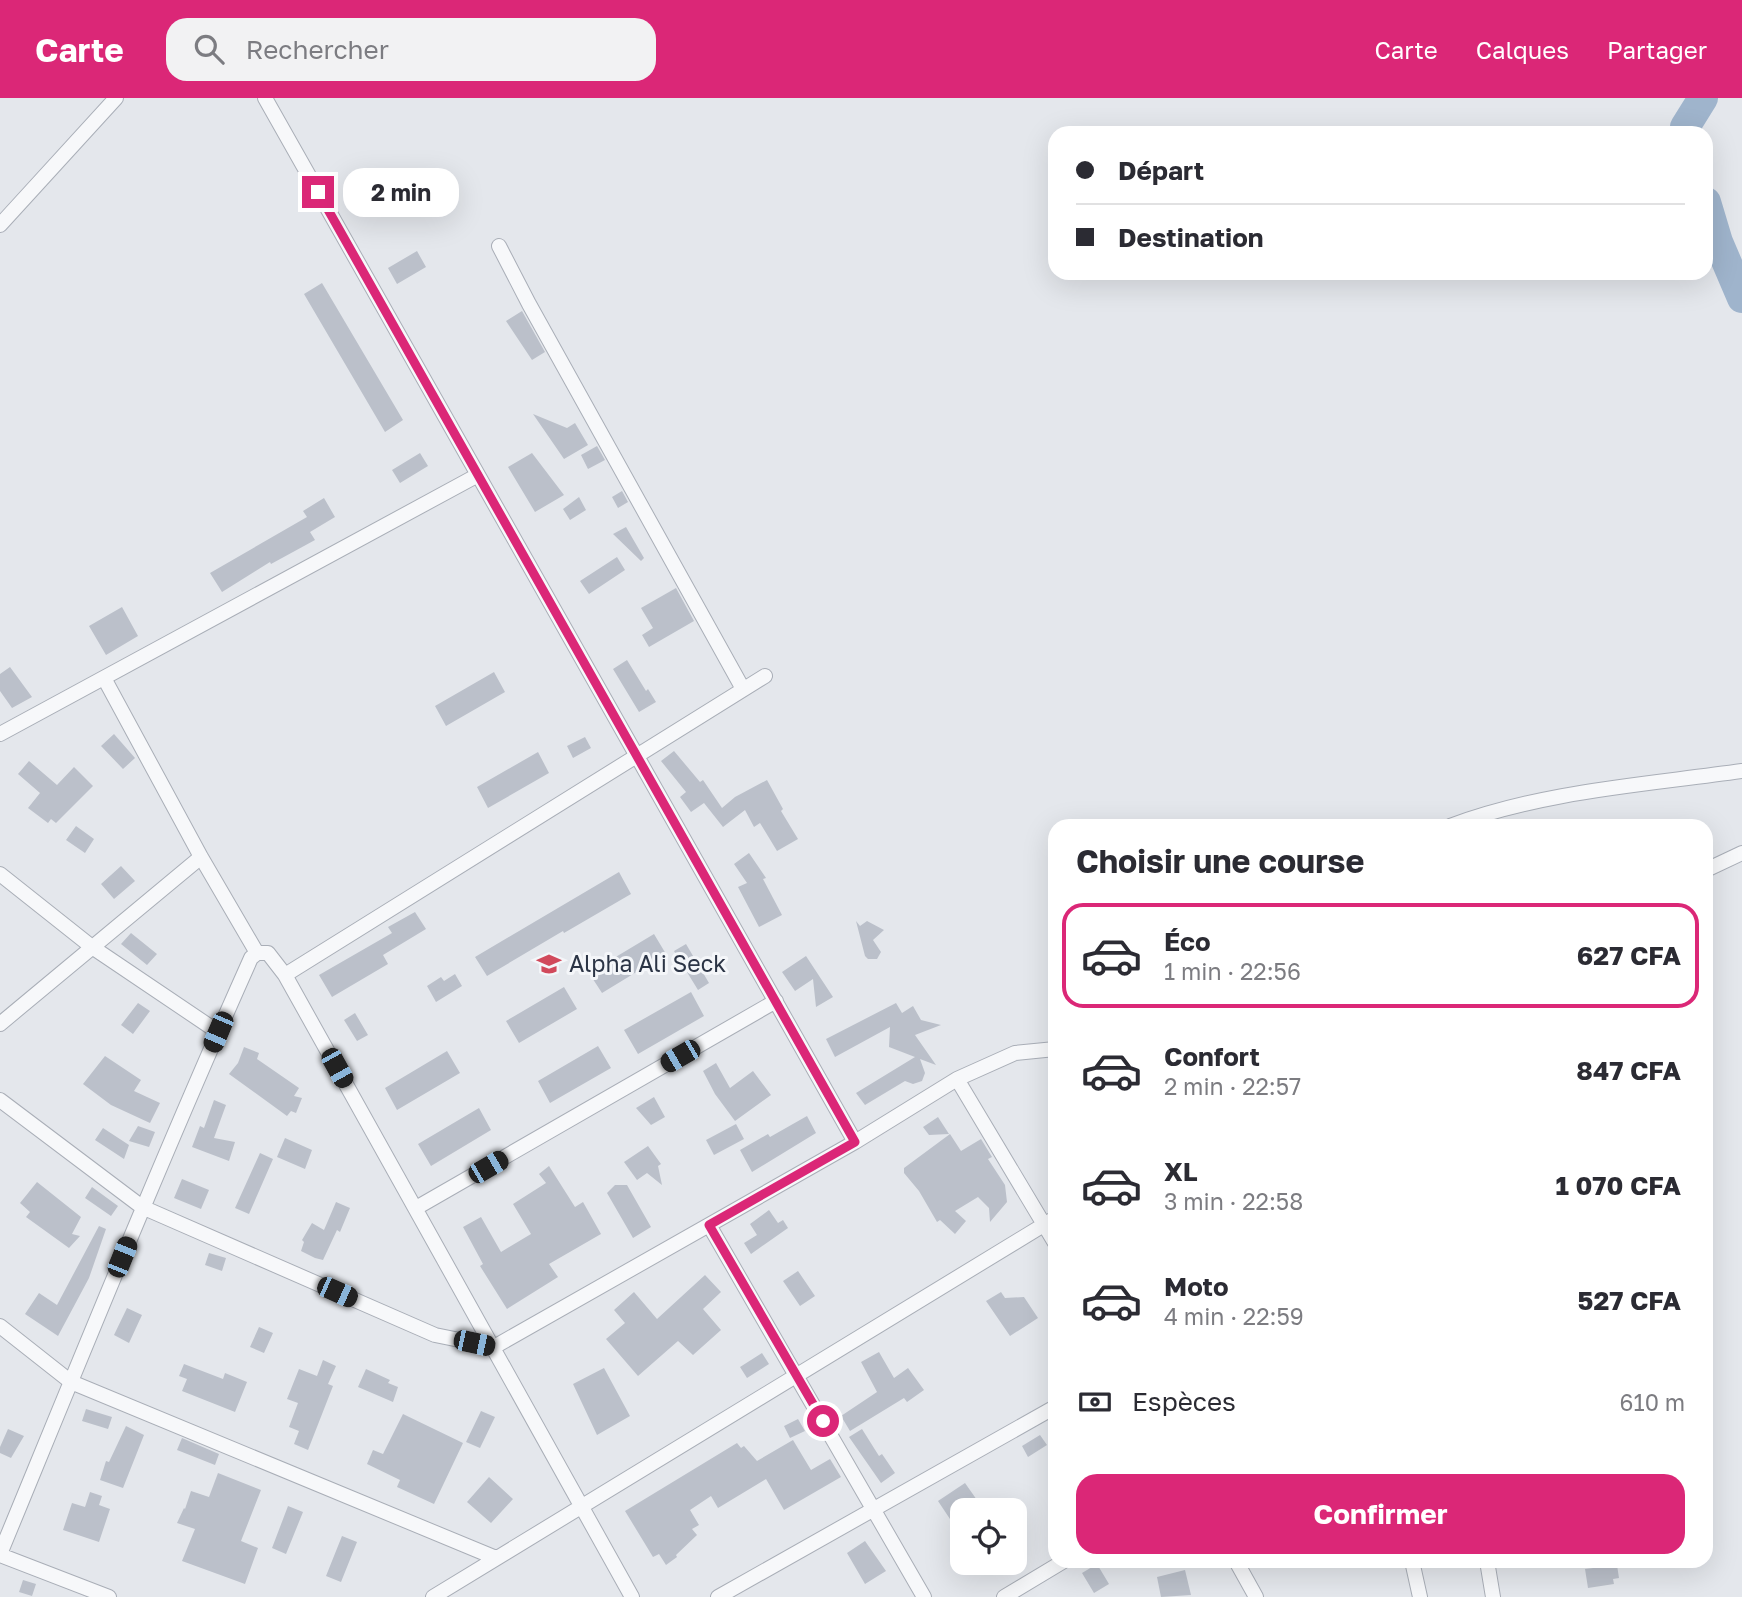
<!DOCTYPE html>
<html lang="fr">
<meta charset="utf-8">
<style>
body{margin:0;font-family:"Golos Text",sans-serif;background:#f2f2f3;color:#2b2b33;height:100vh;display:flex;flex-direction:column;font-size:26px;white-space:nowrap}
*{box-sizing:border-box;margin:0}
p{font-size:23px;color:#7c7c81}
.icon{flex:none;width:38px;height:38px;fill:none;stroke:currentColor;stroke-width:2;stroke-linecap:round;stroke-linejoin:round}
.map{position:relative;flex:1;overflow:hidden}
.drawer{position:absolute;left:1048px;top:721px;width:665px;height:749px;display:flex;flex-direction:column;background:#fff;border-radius:21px;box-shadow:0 7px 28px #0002}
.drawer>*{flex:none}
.hud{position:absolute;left:1048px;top:28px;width:665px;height:154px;border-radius:21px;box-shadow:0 7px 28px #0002;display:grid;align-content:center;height:154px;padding:0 28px;background:#fff}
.fabs{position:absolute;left:950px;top:1400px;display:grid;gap:14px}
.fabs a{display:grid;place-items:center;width:77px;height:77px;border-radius:14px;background:#fff;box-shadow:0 7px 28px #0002;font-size:35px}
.end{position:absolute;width:32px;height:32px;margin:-16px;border:9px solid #db2777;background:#fff;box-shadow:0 0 0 4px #fff}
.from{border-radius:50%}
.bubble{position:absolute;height:49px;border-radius:21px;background:#fff;box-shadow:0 7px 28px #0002;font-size:23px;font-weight:700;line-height:49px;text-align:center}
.car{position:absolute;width:21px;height:42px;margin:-21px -10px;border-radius:9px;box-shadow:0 0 5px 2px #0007;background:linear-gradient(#222 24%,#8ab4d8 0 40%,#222 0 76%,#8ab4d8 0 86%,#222 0)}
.hud b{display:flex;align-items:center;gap:24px;height:66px;font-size:26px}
.hud b+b{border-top:2px solid #e1e1e2}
.hud i{width:18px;height:18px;background:#2b2b33}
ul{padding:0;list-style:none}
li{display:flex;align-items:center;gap:21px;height:105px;margin:0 14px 10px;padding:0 14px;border:4px solid transparent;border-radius:21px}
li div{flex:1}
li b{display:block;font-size:26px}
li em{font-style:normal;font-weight:700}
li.current{border-color:#db2777}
li>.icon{width:63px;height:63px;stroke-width:1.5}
h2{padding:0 28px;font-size:32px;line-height:84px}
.pay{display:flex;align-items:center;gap:18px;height:77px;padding:0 28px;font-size:26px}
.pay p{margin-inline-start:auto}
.cta{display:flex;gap:14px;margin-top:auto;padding:14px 28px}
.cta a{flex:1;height:80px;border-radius:21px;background:#db2777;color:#fff;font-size:28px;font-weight:700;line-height:80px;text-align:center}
header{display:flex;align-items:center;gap:42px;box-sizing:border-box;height:98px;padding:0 35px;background:#db2777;color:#fff}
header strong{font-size:33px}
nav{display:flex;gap:38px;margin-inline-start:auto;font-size:24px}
.search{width:490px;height:63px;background:#f2f2f3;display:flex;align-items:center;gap:18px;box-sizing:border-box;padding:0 24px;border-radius:21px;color:#7c7c81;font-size:26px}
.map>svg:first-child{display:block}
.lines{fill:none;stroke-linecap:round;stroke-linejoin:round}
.river{stroke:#9fb4cc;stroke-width:30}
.building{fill:#bbc0ca}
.minor-casing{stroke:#a9aeb7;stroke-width:16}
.minor{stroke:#f7f8fa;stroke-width:14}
.route{stroke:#db2777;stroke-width:9}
.labels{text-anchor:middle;stroke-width:6;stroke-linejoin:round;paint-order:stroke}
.poi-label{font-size:23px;fill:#2b3445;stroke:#f4f6f9;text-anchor:start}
</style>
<header>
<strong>Carte</strong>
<div class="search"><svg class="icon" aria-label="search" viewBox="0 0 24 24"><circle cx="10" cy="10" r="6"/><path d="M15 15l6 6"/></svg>Rechercher</div>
<nav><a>Carte</a><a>Calques</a><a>Partager</a></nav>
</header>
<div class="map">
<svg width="1742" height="1499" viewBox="0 0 1742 1499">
<rect width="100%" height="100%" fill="#e4e7ec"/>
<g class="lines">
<path class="river" d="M1687,35L1685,29L1703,0
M1706,104L1718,144L1742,200"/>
</g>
<path class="building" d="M417,153L426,169L397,186L388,170Z
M322,185L403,322L385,334L304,196Z
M522,213L545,254L532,262L506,223Z
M533,316L567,330L575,325L588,347L564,361Z
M597,348L605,362L588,371L581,357Z
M420,355L428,368L400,385L392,372Z
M532,355L564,397L535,414L508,369Z
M622,393L628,404L618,410L612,399Z
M579,399L586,412L570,422L563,411Z
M324,400L335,419L310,434L315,442L271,466L270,464L222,494L210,475L307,419L303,413Z
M626,429L644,460L641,463L613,436Z
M617,459L625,472L589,496L580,483Z
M676,490L694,523L649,549L642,537L653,530L641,510Z
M122,509L138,538L106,557L89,528Z
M627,562L646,593L648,591L656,604L639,614L613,571Z
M10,569L32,599L12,610L0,593V576Z
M494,574L505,594L446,628L435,608Z
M114,636L135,660L123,671L101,648Z
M585,639L591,650L573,660L567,648Z
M674,653L700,684L703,682L722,710L735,699L767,682L783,711L781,713L798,741L777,753L760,725L754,729L745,712L723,729L704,705L691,714L680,699L686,694L661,663Z
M538,654L549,675L488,710L477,689Z
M29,663L57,687L74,669L93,688L56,725L51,721L48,725L28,710L40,695L18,676Z
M76,728L94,741L85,755L66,742Z
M749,755L766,780L763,781L782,817L759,829L738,789L747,785L734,766Z
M121,768L135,783L114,801L101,786Z
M619,774L631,796L564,835L563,833L487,878L475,859Z
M415,814L426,831L383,857L388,866L332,899L319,877L392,835L388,829Z
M856,823L860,828L867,823L884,832L873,842L881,854L877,861H868L865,858Z
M131,835L157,856L147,867L121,846Z
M654,836L666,856L602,895L589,875Z
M686,846L709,885L698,892L674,853Z
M806,858L833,899L816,909L813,881L795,893L782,874Z
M455,876L462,888L436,904L427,888L441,879L444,883Z
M564,889L577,911L519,945L506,923Z
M691,894L704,918L638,956L624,932Z
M138,905L150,913L133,936L121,927Z
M896,905L902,915L913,908L921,922L941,927L915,937L936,967L920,961L925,975L922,983L913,986L905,983L865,1007L856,995L915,959L889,949L890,929L835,959L826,941Z
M355,915L368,937L357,943L344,922Z
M598,948L611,970L550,1005L538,983Z
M244,949L259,955L257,961L299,990L294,998L302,1000L296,1015L291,1013L287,1018L229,976L238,965Z
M447,953L460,975L397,1012L385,990Z
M105,958L141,982L134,993L160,1005L150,1025L111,1007L83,986Z
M716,965L730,990L753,973L771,997L735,1023L715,996L703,973Z
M654,999L665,1019L651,1027L636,1010Z
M214,1002L226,1007L214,1040L235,1044L229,1063L192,1049L200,1028L204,1030Z
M479,1010L491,1032L431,1068L418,1046Z
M807,1018L816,1035L752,1074L740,1052L768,1036L770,1039Z
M938,1019L949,1036L929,1037L923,1029Z
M736,1026L744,1041L714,1057L706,1042Z
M138,1028L155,1034L149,1049L129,1043Z
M103,1030L129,1047L124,1061L95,1042Z
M950,1036L961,1053L981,1041L992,1059L988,1061L1005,1087L1007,1104L990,1124L989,1110L978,1099L955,1113L966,1123L955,1136L940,1122L937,1124L919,1093L904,1075V1070Z
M285,1040L312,1052L305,1071L277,1059Z
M648,1048L661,1066L658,1068L662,1087L647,1075L637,1082L624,1064Z
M260,1055L273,1061L249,1116L235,1110Z
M549,1068L575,1109L583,1104L601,1136L549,1166L558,1179L507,1211L480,1168L483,1166L463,1129L481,1119L501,1154L531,1136L513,1106L546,1085L539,1076Z
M182,1081L209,1092L201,1111L174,1100Z
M37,1084L81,1119L72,1136L80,1138L69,1150L26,1119L30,1114L20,1105Z
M615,1087H627L651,1129L633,1140L607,1095Z
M92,1089L118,1108L111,1118L85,1100Z
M336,1104L350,1110L340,1134L337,1132L323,1162L315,1160L301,1153L304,1144L302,1142L312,1125L324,1132Z
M769,1112L778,1125L783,1122L788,1130L751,1156L744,1145L757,1137L750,1126Z
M99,1128L106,1131L89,1180L58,1238L25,1216L39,1195L57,1207Z
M209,1155L226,1160L222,1173L205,1167Z
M798,1173L815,1198L800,1208L783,1183Z
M705,1177L721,1194L703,1211L721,1232L693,1257L678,1243L638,1278L606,1241L625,1225L614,1212L634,1194L657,1221Z
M1001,1194L1005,1200L1024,1199L1038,1220L1010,1238L986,1203Z
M127,1210L142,1217L129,1245L114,1237Z
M259,1229L273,1235L264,1255L250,1249Z
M879,1254L894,1280L908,1270L924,1292L907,1304L904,1300L850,1333L841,1318L877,1294L861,1264Z
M762,1255L769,1266L747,1280L740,1269Z
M323,1262L336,1268L328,1286L333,1288L308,1352L294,1346L299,1333L289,1329L298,1305L287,1301L299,1271L317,1278Z
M184,1266L223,1281L225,1275L247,1284L235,1314L182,1293L187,1281L179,1278Z
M604,1270L630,1318L597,1337L573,1286Z
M366,1271L390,1282L388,1285L398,1289L393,1304L358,1289Z
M86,1311L112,1319L108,1331L82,1323Z
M481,1313L495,1319L480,1350L466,1344Z
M403,1316L463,1345L434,1406L397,1389L400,1382L367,1366L373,1352L383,1356Z
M798,1321L805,1333L790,1340L784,1328Z
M126,1328L144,1337L123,1390L100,1382L106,1363L109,1364Z
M8,1331L24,1338L11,1360L0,1355V1349Z
M862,1331L879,1358L882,1356L895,1375L881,1385L849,1339Z
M1040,1337L1047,1347L1028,1359L1022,1348Z
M182,1340L219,1356L215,1367L177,1352Z
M793,1342L811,1372L830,1361L841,1379L784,1412L766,1381L718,1410L711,1398L690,1412L699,1427L692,1431L697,1437L676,1457L677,1459L666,1467L659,1456L653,1459L625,1413L737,1345L741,1350L744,1348L757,1363Z
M218,1375L261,1392L241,1443L258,1450L245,1486L182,1463L195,1431L177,1425L184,1410L185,1411L191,1393L209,1399Z
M489,1379L513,1401L491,1425L467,1404Z
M965,1385L984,1412H962V1417L952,1424L938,1403Z
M90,1394L102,1398L99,1407L110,1411L99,1444L63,1432L72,1405L85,1409Z
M288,1408L303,1414L286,1456L272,1450Z
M342,1438L357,1444L341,1484L326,1478Z
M865,1443L886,1473L865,1486L847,1455Z
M1097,1466L1109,1486L1094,1495L1082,1475Z
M1617,1467L1619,1480L1613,1481L1614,1486L1588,1490L1585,1471Z
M1185,1472L1191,1497L1161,1499L1157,1479Z
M23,1482L36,1486L32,1498L19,1494Z"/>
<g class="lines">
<g class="minor-casing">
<path id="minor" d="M265,0L855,1044
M0,127L116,0
M499,148L529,206L743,591
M104,580L201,759L257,855
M0,636L478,377
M1450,728C1543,693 1644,687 1742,673
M1706,772L1742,755
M0,776L92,849L218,934
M285,877L765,578
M0,926L201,759
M957,981L1055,1145
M0,1002L142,1109L435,1237L494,1249L855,1044L957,981L1015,955L1055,951
M416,1110L776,903
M709,1127L924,1499
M0,1228L71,1284L496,1460
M0,1456C82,1257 163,1057 251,860L257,855H268L285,877L632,1499
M0,1457L109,1499
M1236,1463L1256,1499
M1412,1463L1420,1499
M1487,1463L1493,1499
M433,1499L1055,1120
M718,1499L1055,1309
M1004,1499L1064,1463"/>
</g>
<use href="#minor" class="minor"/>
</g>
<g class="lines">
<path class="route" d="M318,94L855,1044L709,1127L823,1323"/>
</g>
<defs>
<g id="school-bare" transform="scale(1.89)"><path d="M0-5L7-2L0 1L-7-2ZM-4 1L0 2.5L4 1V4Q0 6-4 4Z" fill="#d1495b" stroke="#f4f6f9" stroke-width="2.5" paint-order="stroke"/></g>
</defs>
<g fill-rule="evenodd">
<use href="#school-bare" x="549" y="866"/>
</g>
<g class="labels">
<g class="poi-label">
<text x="569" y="874">Alpha Ali Seck</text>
</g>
</g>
</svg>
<div class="fabs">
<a><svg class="icon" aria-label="locate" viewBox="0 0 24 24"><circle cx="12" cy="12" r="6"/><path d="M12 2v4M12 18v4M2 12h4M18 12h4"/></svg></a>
</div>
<i class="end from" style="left:823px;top:1323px"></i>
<i class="end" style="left:318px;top:94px"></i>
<div class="bubble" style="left:343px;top:70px;width:116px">2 min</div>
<i class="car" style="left:218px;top:934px;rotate:203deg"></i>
<i class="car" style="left:680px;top:958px;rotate:240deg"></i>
<i class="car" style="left:337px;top:970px;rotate:151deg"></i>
<i class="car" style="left:488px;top:1069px;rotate:60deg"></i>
<i class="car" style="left:122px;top:1159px;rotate:22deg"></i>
<i class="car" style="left:337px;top:1194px;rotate:114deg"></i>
<i class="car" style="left:474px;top:1245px;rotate:102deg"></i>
<div class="hud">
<b><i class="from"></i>Départ</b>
<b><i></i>Destination</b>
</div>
<section class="drawer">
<h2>Choisir une course</h2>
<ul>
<li class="current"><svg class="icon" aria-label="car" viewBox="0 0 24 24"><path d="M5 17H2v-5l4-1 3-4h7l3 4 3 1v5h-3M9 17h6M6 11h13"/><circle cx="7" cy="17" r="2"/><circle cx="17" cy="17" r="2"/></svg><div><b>Éco</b><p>1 min · 22:56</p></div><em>627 CFA</em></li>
<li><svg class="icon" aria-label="car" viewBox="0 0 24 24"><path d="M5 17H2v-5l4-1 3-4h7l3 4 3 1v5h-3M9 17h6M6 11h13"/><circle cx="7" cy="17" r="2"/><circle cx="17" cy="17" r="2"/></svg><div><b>Confort</b><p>2 min · 22:57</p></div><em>847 CFA</em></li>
<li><svg class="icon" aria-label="car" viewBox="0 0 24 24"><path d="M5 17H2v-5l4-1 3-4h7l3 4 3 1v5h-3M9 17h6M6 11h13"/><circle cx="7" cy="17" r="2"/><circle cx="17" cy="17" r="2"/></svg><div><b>XL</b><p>3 min · 22:58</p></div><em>1 070 CFA</em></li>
<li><svg class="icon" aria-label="car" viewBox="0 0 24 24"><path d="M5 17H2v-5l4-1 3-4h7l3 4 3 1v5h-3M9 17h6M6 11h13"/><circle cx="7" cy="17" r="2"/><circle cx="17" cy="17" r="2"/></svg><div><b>Moto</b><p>4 min · 22:59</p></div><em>527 CFA</em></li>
</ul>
<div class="pay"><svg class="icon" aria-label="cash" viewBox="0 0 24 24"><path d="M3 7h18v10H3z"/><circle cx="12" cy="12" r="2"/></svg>Espèces<p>610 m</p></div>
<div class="cta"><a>Confirmer</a></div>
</section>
</div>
